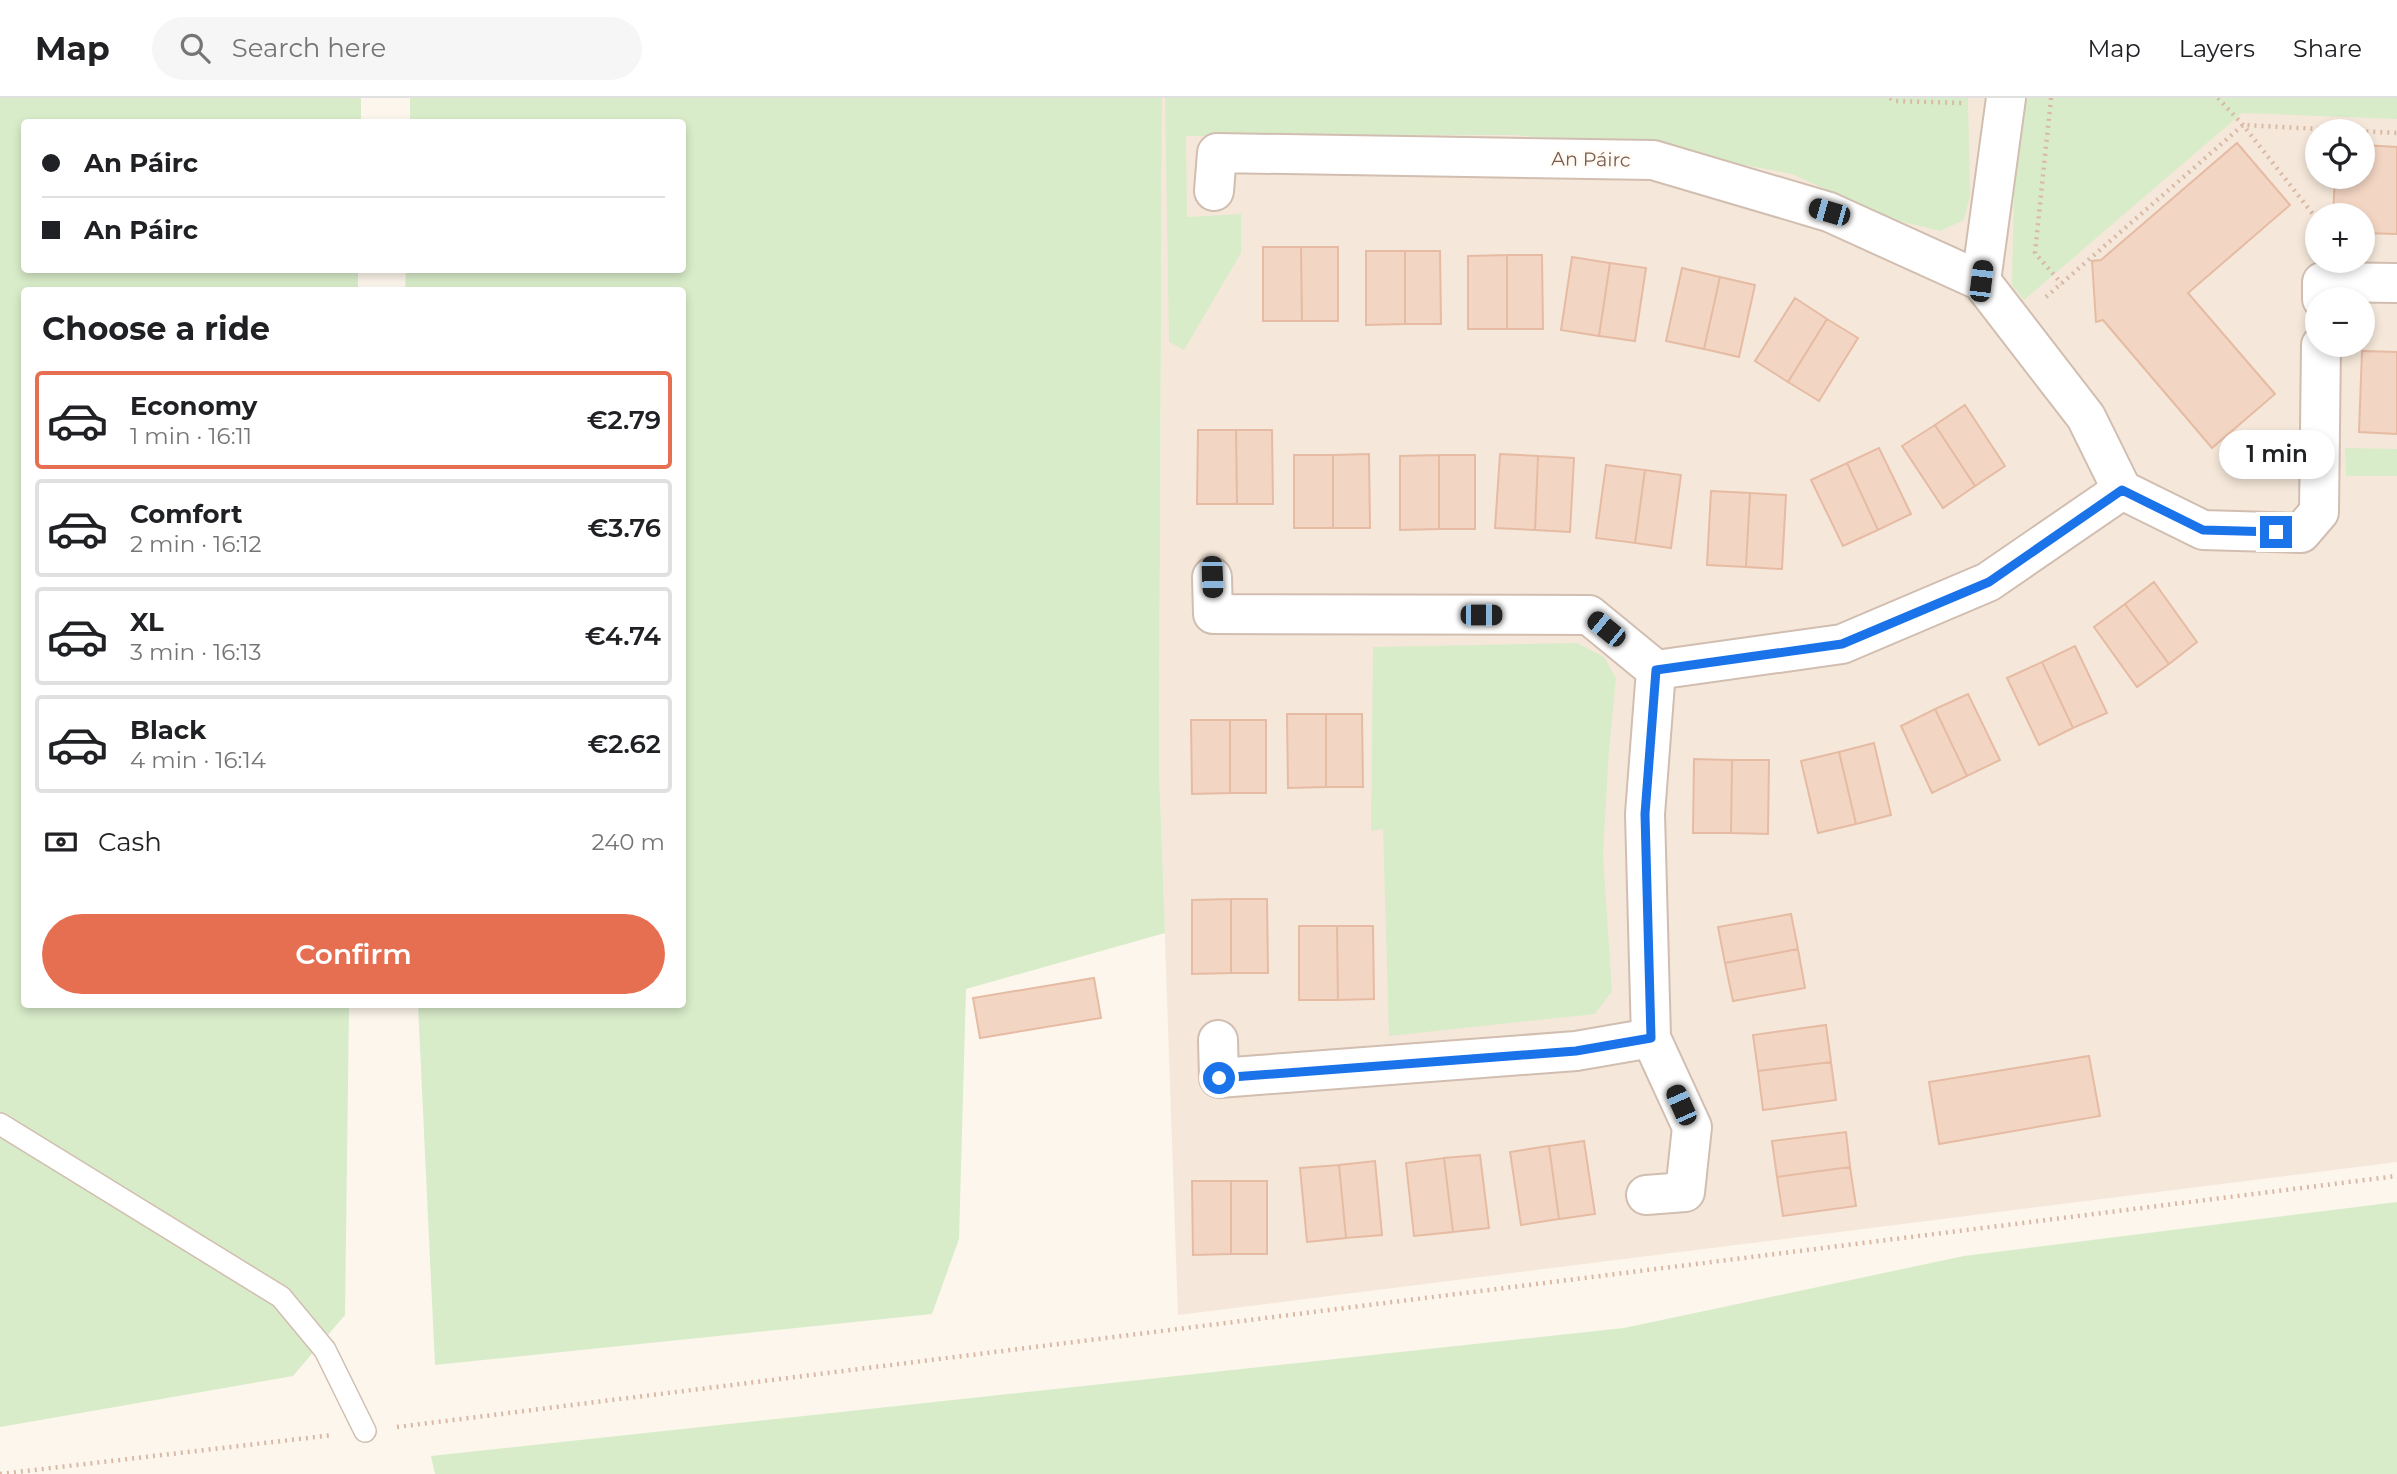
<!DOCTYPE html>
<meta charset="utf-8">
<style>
body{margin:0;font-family:Montserrat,sans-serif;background:#f6f6f6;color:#202124;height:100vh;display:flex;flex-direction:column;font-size:26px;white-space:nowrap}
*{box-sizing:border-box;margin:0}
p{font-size:23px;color:#757577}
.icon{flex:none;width:38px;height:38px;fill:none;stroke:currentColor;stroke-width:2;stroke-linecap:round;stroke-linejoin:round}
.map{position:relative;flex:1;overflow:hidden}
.details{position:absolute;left:21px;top:189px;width:665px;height:721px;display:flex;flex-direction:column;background:#fff;border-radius:7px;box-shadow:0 4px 10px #0003}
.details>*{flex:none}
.guide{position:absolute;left:21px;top:21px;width:665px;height:154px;border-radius:7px;box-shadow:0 4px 10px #0003;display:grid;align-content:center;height:154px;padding:0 21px;background:#fff}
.controls{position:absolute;left:2305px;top:21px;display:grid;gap:14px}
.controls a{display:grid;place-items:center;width:70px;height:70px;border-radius:50%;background:#fff;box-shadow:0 4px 10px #0003;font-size:35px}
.end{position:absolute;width:32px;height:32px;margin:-16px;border:9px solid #1a73e8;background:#fff;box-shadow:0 0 0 4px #fff}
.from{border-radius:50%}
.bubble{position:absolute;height:49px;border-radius:24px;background:#fff;box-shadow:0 4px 10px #0003;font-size:23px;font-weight:600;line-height:49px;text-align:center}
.car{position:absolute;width:21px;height:42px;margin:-21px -10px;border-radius:9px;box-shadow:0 0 5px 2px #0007;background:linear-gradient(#222 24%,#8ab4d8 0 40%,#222 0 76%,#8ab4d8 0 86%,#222 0)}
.guide b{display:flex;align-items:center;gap:24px;height:66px;font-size:26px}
.guide b+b{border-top:2px solid #e0e0e0}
.guide i{width:18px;height:18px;background:#202124}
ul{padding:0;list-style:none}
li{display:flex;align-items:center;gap:21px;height:98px;margin:0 14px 10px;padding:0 7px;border:4px solid #e0e0e0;border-radius:7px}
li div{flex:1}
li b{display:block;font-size:26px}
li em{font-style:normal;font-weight:600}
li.active{border-color:#e76f51}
li>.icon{width:63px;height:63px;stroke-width:1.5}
h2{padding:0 21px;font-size:32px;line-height:84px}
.pay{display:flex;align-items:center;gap:18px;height:77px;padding:0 21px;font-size:26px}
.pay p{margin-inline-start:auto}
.cta{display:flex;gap:14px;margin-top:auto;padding:14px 21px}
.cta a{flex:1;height:80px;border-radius:42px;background:#e76f51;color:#fff;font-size:28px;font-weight:600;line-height:80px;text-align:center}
header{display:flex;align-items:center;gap:42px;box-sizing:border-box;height:98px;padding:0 35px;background:#fff;border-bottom:2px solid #e0e0e0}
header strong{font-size:33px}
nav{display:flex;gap:38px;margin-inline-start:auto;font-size:24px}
.search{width:490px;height:63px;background:#f6f6f6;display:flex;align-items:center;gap:18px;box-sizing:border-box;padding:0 24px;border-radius:38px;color:#757577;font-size:26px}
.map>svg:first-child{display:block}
.residential{fill:#f5e8da;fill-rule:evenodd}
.green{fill:#d8ecc9}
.building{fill:#f3d5c3;stroke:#e6bba3;stroke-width:2}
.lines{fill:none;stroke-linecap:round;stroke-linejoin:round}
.service-casing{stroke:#d1beb0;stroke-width:24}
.minor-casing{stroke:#d1beb0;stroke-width:42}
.path{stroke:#d9b8a5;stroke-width:4.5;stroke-dasharray:2 5;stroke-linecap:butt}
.service{stroke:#fff;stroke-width:21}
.minor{stroke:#fff;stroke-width:38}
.route{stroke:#1a73e8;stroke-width:9}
.labels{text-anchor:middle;stroke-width:5;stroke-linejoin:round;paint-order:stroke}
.street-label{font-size:19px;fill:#7a5c4d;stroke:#fffaf3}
</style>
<header>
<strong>Map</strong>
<div class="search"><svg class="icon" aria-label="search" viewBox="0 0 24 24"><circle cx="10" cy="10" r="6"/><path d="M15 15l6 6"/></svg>Search here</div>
<nav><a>Map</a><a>Layers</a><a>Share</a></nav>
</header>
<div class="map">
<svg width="2397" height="1376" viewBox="0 0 2397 1376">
<rect width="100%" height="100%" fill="#fdf6ec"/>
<path class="residential" d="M1162,0H2397V1064L1178,1217L1159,671ZM2317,33H2362V79H2317ZM2317,117H2362V163H2317ZM2317,201H2362V247H2317Z"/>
<path class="green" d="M0,0H361V24H24V172H358V192H24V906L349,907L345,1217L293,1278L0,1329Z
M410,0H1162L1159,671L1165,835L966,891L959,1141L932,1216L435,1267L418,907L682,906V192H405L406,172H682V24H410Z
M1165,0H1968L1970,97L1964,122L1940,133L1892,121L1792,76L1652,49L1513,37L1186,38L1187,119L1241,116V155L1184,252L1169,244Z
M2016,0H2397V21L2242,15L2024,202L2012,187Z
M2345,350L2397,351V378H2346Z
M1577,545L1604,559L1616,580L1609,652L1603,756L1612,893L1595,916L1389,938L1383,731L1371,733L1373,549Z
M2397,1104V1376H435L431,1358L1624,1230L1964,1158Z"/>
<path class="building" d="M2237,45L2290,107L2188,195L2275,296L2212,350L2103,222L2096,224L2092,163L2101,162Z
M2362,47L2397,49V136L2362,135V117H2333L2335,79H2362Z
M1263,149H1301L1302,223H1263Z
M1301,149H1338V223H1302Z
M1366,153H1405V226L1366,227Z
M1405,153H1440L1441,226H1405Z
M1507,157H1542L1543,231H1507Z
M1507,157V231H1468V158Z
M1572,159L1610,165L1599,238L1561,232Z
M1610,165L1646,170L1635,243L1599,238Z
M1682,170L1720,179L1704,251L1666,243Z
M1720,179L1755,187L1739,259L1704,251Z
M1795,200L1827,221L1788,284L1755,263Z
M1827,221L1858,240L1819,303L1788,284Z
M2362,253L2397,254V336L2359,334Z
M1965,307L2005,368L1975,388L1935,327Z
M1935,327L1975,388L1943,410L1902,348Z
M1198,332H1236L1237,406H1197Z
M1236,332H1272L1273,406H1237Z
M1879,350L1911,416L1878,432L1847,365Z
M1369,356L1370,430H1333V357Z
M1500,356L1538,358L1535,432L1495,430Z
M1294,357H1333V430H1294Z
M1439,357V431L1400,432V358Z
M1439,357H1475V431H1439Z
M1538,358L1574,360L1570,434L1535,432Z
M1847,365L1878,432L1843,448L1811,382Z
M1606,367L1645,372L1635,445L1596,440Z
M1645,372L1681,377L1671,450L1635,445Z
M1711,393L1750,395L1746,469L1707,467Z
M1750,395L1786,397L1782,471L1746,469Z
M2154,484L2197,544L2169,566L2125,506Z
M2125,506L2169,566L2137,589L2094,529Z
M2075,548L2107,615L2073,630L2042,564Z
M2042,564L2073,630L2039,647L2007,580Z
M1968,596L2000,662L1967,678L1935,611Z
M1935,611L1967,678L1932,695L1901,628Z
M1287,616H1326V689L1288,690Z
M1326,616H1362L1363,689H1326Z
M1191,622H1230V695L1192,696Z
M1230,622H1266V695H1230Z
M1874,645L1891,717L1856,726L1839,654Z
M1839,654L1856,726L1818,735L1801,663Z
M1694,661L1732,662L1731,735H1693Z
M1732,662H1769L1768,736L1731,735Z
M1231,801V875L1192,876V802Z
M1231,801H1267L1268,875H1231Z
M1791,816L1798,851L1725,865L1718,829Z
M1299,828H1337L1338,902H1299Z
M1337,828H1373L1374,901L1338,902Z
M1798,851L1805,890L1733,903L1725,865Z
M1094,880L1101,920L980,940L973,900Z
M1826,927L1831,964L1758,973L1753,937Z
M2089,958L2100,1018L1939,1046L1929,984Z
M1831,964L1836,1002L1763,1012L1758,973Z
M1846,1034L1850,1069L1777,1079L1772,1043Z
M1584,1043L1595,1116L1559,1121L1549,1048Z
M1549,1048L1559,1121L1521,1127L1510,1054Z
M1480,1057L1489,1130L1453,1134L1444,1060Z
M1444,1060L1453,1134L1414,1138L1406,1065Z
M1375,1063L1382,1137L1346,1140L1339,1067Z
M1339,1067L1346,1140L1307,1144L1300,1070Z
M1850,1069L1856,1108L1783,1118L1777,1079Z
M1192,1083H1231V1156L1193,1157Z
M1231,1083H1267V1156H1231Z"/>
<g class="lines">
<g class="service-casing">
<path id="service" d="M0,1026L281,1199L325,1252L365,1333"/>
</g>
<g class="minor-casing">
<path id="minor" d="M1214,93L1217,55L1653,62L1829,114L1981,183L2006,0
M2322,201V184L2397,185
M2122,392L2203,432L2301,435L2319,414L2321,247
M1212,479L1213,516L1589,517L1656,572L1645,716L1651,940L1692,1029L1685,1094L1646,1097
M1656,572L1842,546L1988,484L2122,392L2086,319L1981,183
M1218,942L1219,980L1576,953L1651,940"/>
</g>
<path class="path" d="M1890,0L1895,3L1963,5
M2051,0L2035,155L2062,186
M2218,0L2243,27L2316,120L2317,133
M2046,199L2243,27L2397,35
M397,1329L2397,1078
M0,1376L333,1337"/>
<use href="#service" class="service"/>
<use href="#minor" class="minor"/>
</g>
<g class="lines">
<path class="route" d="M1219,980L1576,953L1651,940L1645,716L1656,572L1842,546L1989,484L2122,392L2203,432L2276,434"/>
</g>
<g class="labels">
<g class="street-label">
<text transform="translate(1591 61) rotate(1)" y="7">An Páirc</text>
</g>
</g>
</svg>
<div class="controls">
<a><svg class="icon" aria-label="locate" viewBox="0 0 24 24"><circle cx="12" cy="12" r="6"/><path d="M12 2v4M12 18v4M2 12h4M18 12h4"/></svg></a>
<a>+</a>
<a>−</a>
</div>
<i class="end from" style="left:1219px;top:980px"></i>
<i class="end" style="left:2276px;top:434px"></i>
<div class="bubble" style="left:2219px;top:332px;width:116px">1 min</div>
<i class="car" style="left:1829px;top:114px;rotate:286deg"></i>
<i class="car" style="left:1981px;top:183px;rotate:7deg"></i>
<i class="car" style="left:1212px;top:479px;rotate:178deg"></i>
<i class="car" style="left:1481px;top:517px;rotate:90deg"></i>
<i class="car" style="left:1606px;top:531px;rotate:309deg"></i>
<i class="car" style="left:1681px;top:1007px;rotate:336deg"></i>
<div class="guide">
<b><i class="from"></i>An Páirc</b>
<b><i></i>An Páirc</b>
</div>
<section class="details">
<h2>Choose a ride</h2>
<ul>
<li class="active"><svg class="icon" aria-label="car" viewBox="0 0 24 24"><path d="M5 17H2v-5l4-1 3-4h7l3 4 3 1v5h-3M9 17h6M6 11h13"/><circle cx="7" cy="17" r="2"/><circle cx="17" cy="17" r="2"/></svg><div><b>Economy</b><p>1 min · 16:11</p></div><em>€2.79</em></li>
<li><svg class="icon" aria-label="car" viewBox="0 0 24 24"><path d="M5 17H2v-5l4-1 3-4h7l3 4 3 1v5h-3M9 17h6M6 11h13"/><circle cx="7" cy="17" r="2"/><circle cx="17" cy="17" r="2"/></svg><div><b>Comfort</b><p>2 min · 16:12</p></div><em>€3.76</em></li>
<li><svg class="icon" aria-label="car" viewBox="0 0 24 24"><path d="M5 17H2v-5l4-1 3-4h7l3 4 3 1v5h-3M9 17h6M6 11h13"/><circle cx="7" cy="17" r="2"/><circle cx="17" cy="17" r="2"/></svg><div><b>XL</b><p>3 min · 16:13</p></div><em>€4.74</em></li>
<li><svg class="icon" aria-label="car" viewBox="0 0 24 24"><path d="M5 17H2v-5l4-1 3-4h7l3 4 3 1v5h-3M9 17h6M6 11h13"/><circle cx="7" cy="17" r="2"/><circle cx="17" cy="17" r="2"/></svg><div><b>Black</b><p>4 min · 16:14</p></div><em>€2.62</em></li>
</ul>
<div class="pay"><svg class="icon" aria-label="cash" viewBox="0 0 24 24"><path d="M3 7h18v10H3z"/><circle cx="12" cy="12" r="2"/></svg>Cash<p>240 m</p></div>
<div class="cta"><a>Confirm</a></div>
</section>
</div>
